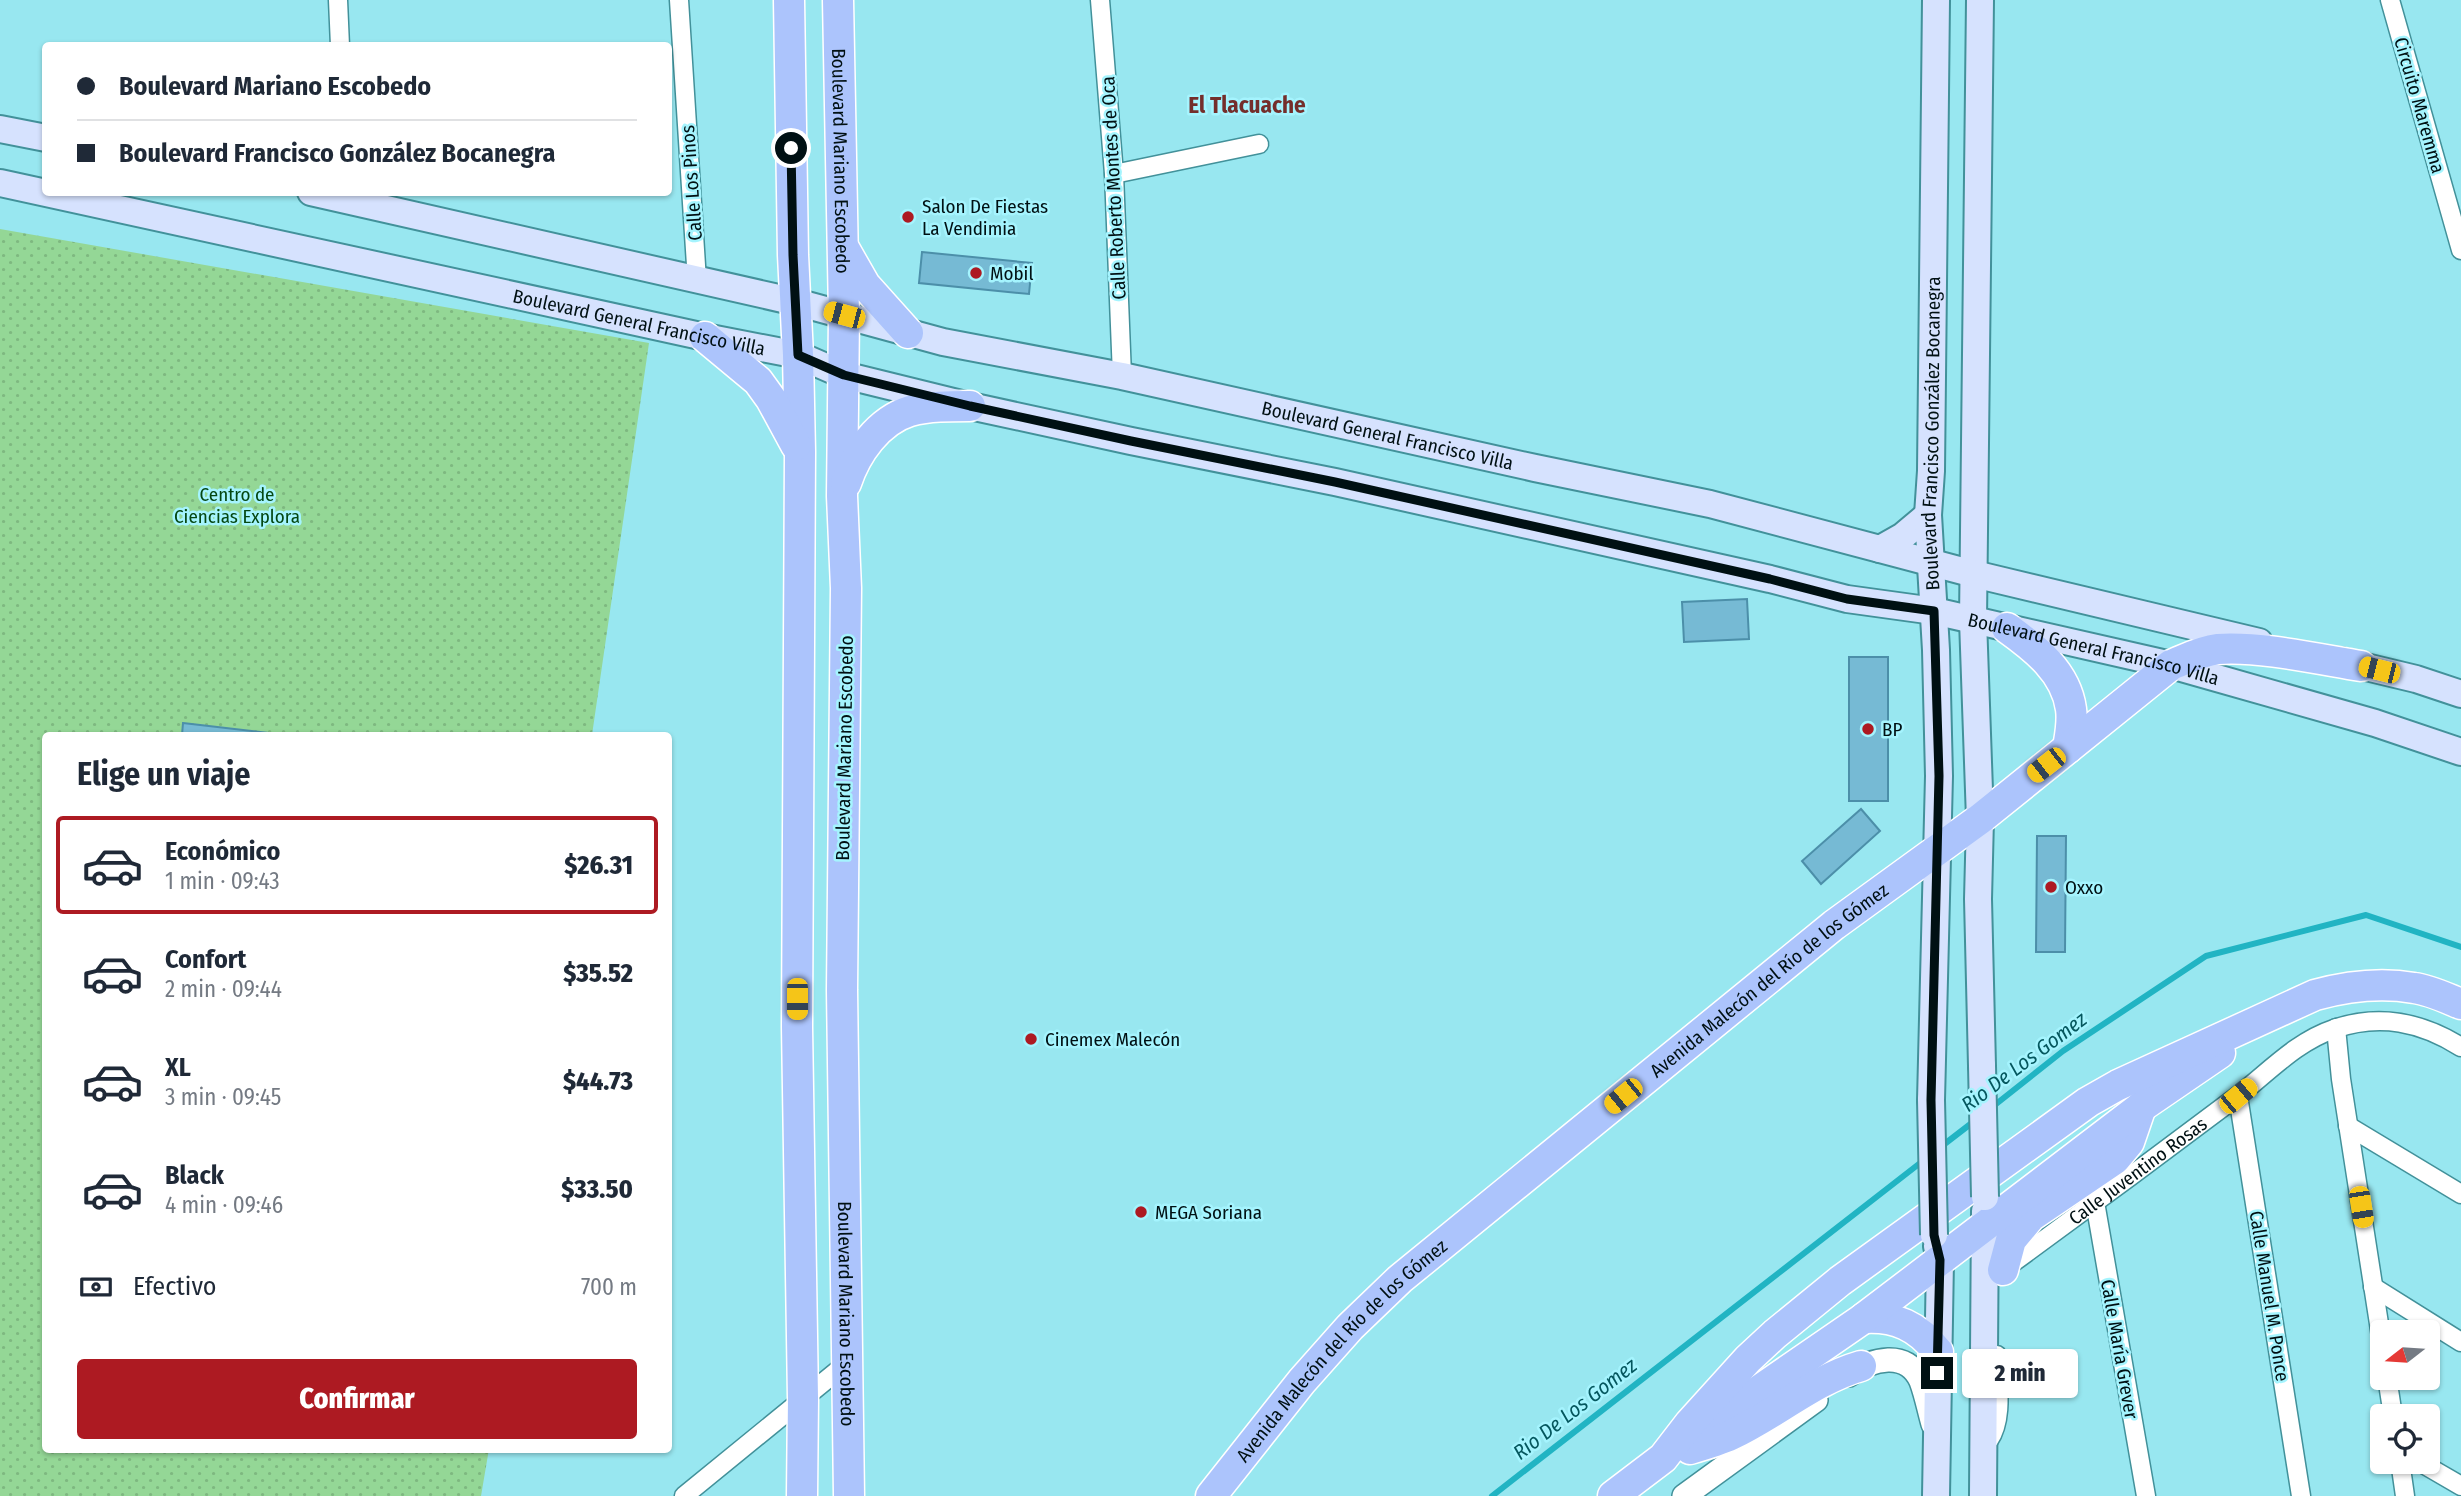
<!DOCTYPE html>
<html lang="es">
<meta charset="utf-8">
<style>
body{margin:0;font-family:"Fira Sans Condensed",sans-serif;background:#f6f6f7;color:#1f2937;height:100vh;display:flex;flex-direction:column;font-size:26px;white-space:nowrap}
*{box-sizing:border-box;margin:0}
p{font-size:23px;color:#747a83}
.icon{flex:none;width:38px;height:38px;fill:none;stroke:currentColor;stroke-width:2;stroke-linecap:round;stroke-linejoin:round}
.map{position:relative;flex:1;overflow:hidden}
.details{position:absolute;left:42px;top:732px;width:630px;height:721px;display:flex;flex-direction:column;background:#fff;border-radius:7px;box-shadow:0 2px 5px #0004}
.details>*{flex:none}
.hud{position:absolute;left:42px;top:42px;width:630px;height:154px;border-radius:7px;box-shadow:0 2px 5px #0004;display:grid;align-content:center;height:154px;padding:0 35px;background:#fff}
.needle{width:46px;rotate:253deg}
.fabs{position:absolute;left:2370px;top:1320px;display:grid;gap:14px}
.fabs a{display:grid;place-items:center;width:70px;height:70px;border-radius:7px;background:#fff;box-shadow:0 2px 5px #0004;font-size:35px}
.end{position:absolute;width:32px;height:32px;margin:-16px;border:9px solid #001013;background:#fff;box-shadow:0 0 0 4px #fff}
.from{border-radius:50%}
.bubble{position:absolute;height:49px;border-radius:7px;background:#fff;box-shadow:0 2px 5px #0004;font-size:23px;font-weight:800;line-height:49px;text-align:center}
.car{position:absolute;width:21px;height:42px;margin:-21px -10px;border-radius:9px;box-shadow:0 0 5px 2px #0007;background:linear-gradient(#f5c518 24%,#345 0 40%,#f5c518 0 76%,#345 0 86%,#f5c518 0)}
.hud b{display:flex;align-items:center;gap:24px;height:66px;font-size:26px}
.hud b+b{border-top:2px solid #e0e1e3}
.hud i{width:18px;height:18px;background:#1f2937}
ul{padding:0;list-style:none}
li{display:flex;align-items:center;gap:21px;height:98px;margin:0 14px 10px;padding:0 21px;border:4px solid transparent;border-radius:7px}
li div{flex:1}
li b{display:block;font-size:26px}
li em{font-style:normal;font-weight:800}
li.selected{border-color:#ad1a22}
li>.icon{width:63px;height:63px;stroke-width:1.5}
h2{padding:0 35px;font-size:32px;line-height:84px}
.pay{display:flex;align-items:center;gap:18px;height:77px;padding:0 35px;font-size:26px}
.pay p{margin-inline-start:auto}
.primary-button{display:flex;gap:14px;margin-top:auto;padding:14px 35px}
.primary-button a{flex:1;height:80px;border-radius:7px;background:#ad1a22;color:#fff;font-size:28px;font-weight:800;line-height:80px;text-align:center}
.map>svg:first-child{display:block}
.grass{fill:url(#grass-dots)}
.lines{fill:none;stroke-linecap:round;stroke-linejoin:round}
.stream{stroke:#21b4c3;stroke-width:6}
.building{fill:#76bad4;stroke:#4c8fa9;stroke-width:2}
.minor-casing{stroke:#42919a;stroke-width:21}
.tertiary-casing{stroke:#42919a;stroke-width:26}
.secondary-casing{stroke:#42919a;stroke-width:30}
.primary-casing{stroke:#fff;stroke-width:33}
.minor{stroke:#fff;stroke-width:18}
.tertiary{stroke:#fff;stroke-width:23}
.secondary{stroke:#d6e2fe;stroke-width:26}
.primary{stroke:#acc4fc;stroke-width:30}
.secondary-bridge-casing{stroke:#42919a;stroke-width:30;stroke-linecap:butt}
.secondary-bridge{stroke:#d6e2fe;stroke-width:26}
.route{stroke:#001013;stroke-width:9}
.poi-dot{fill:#ad1a22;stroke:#a5f4fe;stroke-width:2.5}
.labels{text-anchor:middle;stroke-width:5;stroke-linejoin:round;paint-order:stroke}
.street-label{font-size:19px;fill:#001013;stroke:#a5f4fe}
.poi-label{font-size:19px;fill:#001013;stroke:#a5f4fe;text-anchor:start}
.park-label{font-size:19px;fill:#044711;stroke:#a5f4fe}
.water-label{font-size:21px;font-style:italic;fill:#05575e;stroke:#a5f4fe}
.quarter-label{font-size:23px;font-weight:bold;fill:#742e2b;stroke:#a5f4fe}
</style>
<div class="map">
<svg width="2461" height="1496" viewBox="0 0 2461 1496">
<defs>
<pattern id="grass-dots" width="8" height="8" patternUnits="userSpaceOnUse" patternTransform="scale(1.75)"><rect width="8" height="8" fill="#94d796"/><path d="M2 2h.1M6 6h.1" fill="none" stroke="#7eb880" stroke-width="1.8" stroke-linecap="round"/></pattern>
</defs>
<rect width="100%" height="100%" fill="#98e7f0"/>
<path class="grass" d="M0,229L649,343L592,735H46V1449H489L481,1496H0Z"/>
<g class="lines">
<path class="stream" d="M1991,1108L2063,1051L2206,956L2366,915L2461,947
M1938,1149L1977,1119
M1492,1496L1924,1160"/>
</g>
<path class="building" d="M922,252L1032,263L1029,294L919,283Z
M1747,599L1749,639L1684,642L1682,602Z
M1849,657H1888V801H1849Z
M183,723L286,735H182Z
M1861,809L1880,831L1821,884L1802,861Z
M2037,836H2066L2065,952H2036Z"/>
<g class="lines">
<g class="minor-casing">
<g id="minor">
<path d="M338,0L340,46"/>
<path d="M679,0L697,281"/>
<path d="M1100,0L1114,174L1122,376"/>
<path d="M2390,0L2461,250"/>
<path d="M1114,174L1259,144"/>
<path d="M2336,1028L2341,1079L2382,1343"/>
<path d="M2238,1096L2301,1496"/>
<path d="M2348,1126L2461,1194"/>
<path d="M2095,1202L2146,1496"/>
<path id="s1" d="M2004,1269C2081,1213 2158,1156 2235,1098C2267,1074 2295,1042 2334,1029C2380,1013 2421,1022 2461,1047"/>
<path d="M2373,1287L2461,1342"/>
<path d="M2387,1377L2393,1416"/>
<path d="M1989,1440C2004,1418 1997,1381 1997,1355"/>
<path d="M2400,1461L2405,1496"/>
<path d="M2418,1461L2461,1486"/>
<path d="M684,1496L847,1363"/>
</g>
</g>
<g class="tertiary-casing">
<path id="tertiary" d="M1849,1375C1871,1359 1907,1349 1921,1381C1926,1394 1929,1410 1933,1424
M1684,1496L1816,1400"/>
</g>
<g class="secondary-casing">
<g id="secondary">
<path d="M1980,0L1973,620L1980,819L1978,899L1982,1066"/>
<path d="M0,129L46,138"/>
<path id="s2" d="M0,183L705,337L798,355L844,375L970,406L1131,441L1335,482L1770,579L1847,599L1934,611L2171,665L2375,723L2461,752"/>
<path id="s3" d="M311,192L796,302L943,342L1122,376L1535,468L1710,504L1974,574L2259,642"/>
<path d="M1880,549L1903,536L1928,515"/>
<path d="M2341,661L2416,679L2461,694"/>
<path id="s4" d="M1931,1100L1939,776L1936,650L1928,515L1931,471L1936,0"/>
<path d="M1936,1496L1940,1260L1937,1246"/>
<path d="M1983,1496L1985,1211"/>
</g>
</g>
<g class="primary-casing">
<g id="primary">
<path d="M789,0L793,255L798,355L800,452L797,1027L803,1398L802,1496"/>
<path id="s5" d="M838,0L844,315L842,496L846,588L842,990L849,1496"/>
<path d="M845,250L865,285L908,333"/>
<path d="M705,337L758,381L771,399L796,445"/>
<path d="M846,483C856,453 878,421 910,411C929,406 950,406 970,406"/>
<path d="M2007,628C2035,648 2066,672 2071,709C2073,722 2070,736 2068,748"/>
<path d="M2003,1270L2011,1240L2031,1216L2115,1159L2129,1142L2141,1107"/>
<path d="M1864,1318C1895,1316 1918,1326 1938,1352"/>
<path d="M1700,1431L1864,1318L2141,1107L2220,1053"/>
<path d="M1690,1449C1704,1445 1718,1441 1731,1435C1776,1414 1813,1380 1861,1366"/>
<path id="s6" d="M1211,1496L1302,1381L1350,1327L1400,1279L1834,925L1980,819L2171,665C2186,659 2201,651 2218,649C2260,646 2318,659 2361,666"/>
<path d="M1613,1496L1663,1458L1690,1423L1748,1359L1775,1334L1840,1281L2088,1102L2118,1085L2315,995C2348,986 2380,982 2414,988C2430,990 2446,998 2461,1004"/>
</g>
</g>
<use href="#minor" class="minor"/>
<use href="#tertiary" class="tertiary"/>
<use href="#secondary" class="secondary"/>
<use href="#primary" class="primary"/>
<g class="secondary-bridge-casing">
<path id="secondary-bridge" d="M1982,1066L1985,1197
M1931,1100L1934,1235"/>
</g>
<use href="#secondary-bridge" class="secondary-bridge"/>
</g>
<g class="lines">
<path class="route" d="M791,148L793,255L798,355L844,375L970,406L1131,441L1335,482L1770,579L1847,599L1934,611L1939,776L1931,1100L1934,1235L1940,1260L1937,1373"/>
</g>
<g class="poi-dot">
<circle cx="908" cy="217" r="7"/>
<circle cx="976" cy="273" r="7"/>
<circle cx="1868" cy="729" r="7"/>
<circle cx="2051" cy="887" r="7"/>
<circle cx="1031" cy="1039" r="7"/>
<circle cx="1141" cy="1212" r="7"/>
</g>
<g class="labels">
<g class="street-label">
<text transform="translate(2420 105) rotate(74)" y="7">Circuito Maremma</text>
<text dy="7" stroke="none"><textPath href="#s5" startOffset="161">Boulevard Mariano Escobedo</textPath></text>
<text transform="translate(691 183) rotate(-94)" y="7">Calle Los Pinos</text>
<text transform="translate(1113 188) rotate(-93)" y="7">Calle Roberto Montes de Oca</text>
<text dy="7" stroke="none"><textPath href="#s2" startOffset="654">Boulevard General Francisco Villa</textPath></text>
<text dy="7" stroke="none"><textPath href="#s4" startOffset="667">Boulevard Francisco González Bocanegra</textPath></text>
<text dy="7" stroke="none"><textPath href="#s3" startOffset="1104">Boulevard General Francisco Villa</textPath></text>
<text dy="7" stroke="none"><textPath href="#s2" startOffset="2146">Boulevard General Francisco Villa</textPath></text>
<text transform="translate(844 748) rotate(-89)" y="7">Boulevard Mariano Escobedo</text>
<text dy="7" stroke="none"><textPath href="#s6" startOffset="763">Avenida Malecón del Río de los Gómez</textPath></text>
<text dy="7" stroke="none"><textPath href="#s1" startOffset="166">Calle Juventino Rosas</textPath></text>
<text transform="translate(2270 1296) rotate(81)" y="7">Calle Manuel M. Ponce</text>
<text dy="7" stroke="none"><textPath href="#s5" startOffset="1314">Boulevard Mariano Escobedo</textPath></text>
<text transform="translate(2120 1349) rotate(80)" y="7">Calle María Grever</text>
<text dy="7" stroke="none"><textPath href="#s6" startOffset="196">Avenida Malecón del Río de los Gómez</textPath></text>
</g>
<g class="poi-label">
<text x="922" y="213">Salon De Fiestas<tspan x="922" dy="22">La Vendimia</tspan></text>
<text x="990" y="280">Mobil</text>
<text x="1882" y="736">BP</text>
<text x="2065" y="894">Oxxo</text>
<text x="1045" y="1046">Cinemex Malecón</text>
<text x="1155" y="1219">MEGA Soriana</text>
</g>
<g class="park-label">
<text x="237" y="501">Centro de<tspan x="237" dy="22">Ciencias Explora</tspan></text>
</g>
<g class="water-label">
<text transform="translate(2024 1062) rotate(-37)" y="7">Rio De Los Gomez</text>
<text transform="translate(1575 1409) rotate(-38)" y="7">Rio De Los Gomez</text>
</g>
<g class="quarter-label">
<text x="1247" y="113">El Tlacuache</text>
</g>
</g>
</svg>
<div class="fabs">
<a><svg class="needle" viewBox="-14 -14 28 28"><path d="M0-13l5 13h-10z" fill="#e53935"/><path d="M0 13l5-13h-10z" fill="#747a83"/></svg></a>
<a><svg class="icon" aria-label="locate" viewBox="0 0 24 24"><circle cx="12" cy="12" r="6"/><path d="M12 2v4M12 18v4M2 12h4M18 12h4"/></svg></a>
</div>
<i class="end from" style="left:791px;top:148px"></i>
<i class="end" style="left:1937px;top:1373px"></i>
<div class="bubble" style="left:1962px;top:1349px;width:116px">2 min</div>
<i class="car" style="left:844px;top:315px;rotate:285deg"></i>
<i class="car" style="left:2379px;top:670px;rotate:284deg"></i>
<i class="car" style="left:2046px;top:765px;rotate:232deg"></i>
<i class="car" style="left:797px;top:999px;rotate:180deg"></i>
<i class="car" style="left:1623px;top:1096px;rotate:231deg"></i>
<i class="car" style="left:2238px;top:1096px;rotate:50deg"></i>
<i class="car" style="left:2361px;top:1207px;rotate:171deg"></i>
<div class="hud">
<b><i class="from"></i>Boulevard Mariano Escobedo</b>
<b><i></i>Boulevard Francisco González Bocanegra</b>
</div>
<section class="details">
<h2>Elige un viaje</h2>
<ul>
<li class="selected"><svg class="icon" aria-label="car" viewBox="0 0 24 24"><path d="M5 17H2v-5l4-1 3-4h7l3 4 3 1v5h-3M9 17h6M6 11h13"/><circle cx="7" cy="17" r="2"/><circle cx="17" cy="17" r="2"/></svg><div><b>Económico</b><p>1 min · 09:43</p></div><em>$26.31</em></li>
<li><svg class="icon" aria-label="car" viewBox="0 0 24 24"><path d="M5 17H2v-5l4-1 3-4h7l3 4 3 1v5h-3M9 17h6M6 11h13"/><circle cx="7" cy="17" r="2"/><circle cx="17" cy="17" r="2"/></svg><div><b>Confort</b><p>2 min · 09:44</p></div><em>$35.52</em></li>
<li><svg class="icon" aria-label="car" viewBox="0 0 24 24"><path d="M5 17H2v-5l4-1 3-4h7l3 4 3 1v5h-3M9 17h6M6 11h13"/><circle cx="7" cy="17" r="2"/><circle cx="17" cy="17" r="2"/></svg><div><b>XL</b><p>3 min · 09:45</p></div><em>$44.73</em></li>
<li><svg class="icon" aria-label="car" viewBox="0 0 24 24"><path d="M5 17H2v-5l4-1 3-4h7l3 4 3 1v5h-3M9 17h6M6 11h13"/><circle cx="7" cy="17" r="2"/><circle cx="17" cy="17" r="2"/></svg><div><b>Black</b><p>4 min · 09:46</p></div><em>$33.50</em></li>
</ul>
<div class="pay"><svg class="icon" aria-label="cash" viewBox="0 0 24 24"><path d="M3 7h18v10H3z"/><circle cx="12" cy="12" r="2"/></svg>Efectivo<p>700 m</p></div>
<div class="primary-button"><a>Confirmar</a></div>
</section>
</div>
